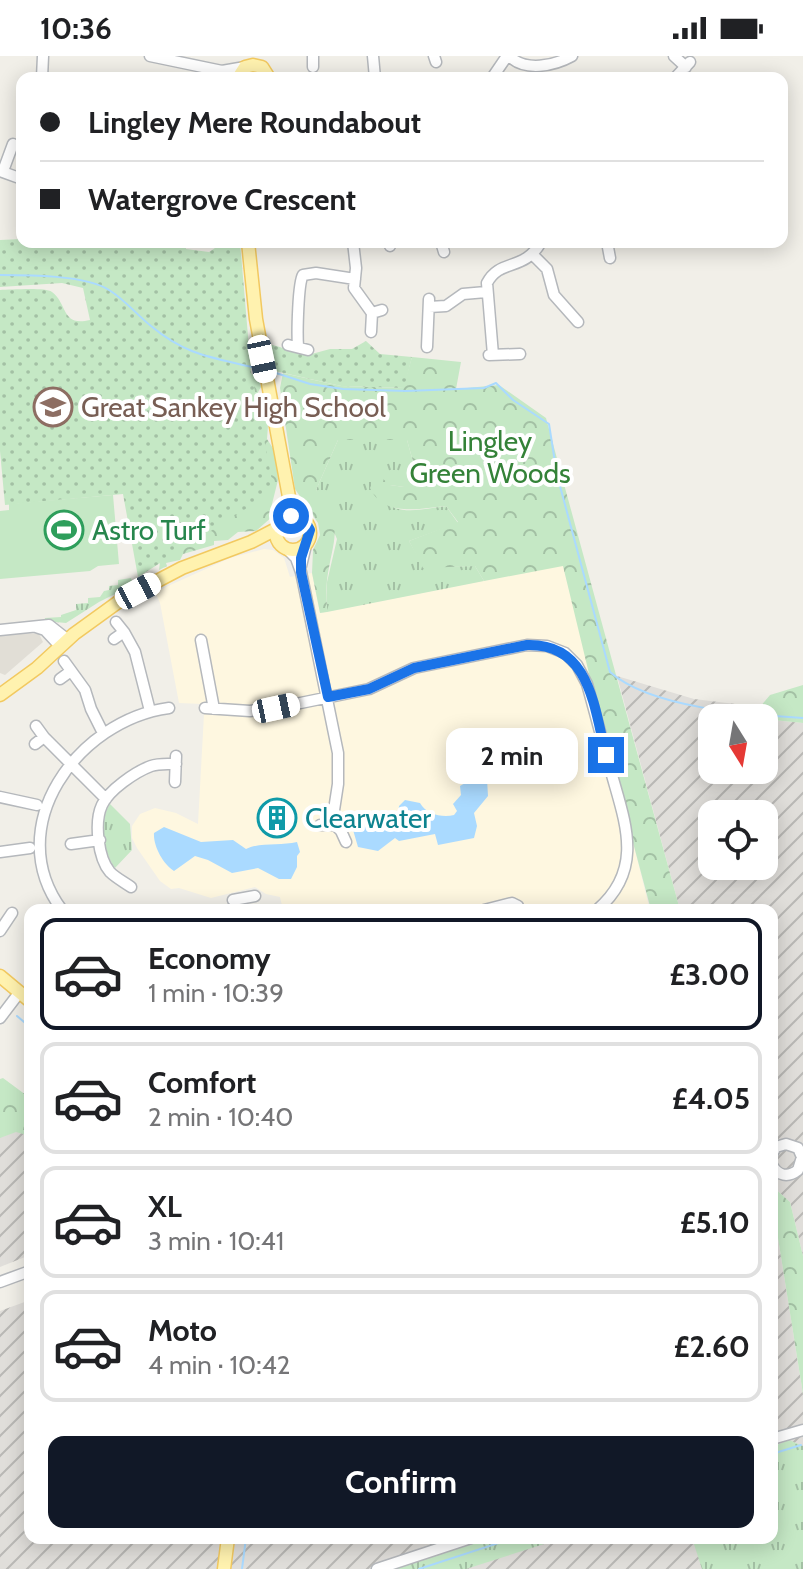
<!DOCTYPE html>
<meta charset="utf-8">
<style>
body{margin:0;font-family:Cabin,sans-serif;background:#f2f2f2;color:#202124;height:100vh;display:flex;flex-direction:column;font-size:30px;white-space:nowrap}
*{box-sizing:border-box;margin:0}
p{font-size:26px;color:#757577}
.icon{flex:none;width:44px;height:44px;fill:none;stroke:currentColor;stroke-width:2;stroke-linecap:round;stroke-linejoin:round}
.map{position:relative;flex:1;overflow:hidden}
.sheet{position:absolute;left:24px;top:848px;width:754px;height:640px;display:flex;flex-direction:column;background:#fff;border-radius:16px;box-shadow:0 4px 20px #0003}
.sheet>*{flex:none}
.banner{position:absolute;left:16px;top:16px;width:772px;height:176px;border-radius:16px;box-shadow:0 4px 20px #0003;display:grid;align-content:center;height:176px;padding:0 24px;background:#fff}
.needle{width:52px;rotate:169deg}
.tools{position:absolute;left:698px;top:648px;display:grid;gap:16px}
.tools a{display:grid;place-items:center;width:80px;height:80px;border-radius:16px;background:#fff;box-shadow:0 4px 20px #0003;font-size:40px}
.end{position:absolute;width:36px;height:36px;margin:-18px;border:10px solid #1a73e8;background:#fff;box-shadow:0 0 0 4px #fff}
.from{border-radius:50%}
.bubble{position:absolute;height:56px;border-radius:16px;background:#fff;box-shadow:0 4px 20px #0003;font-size:26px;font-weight:700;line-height:56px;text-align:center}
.car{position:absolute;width:24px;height:48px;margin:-24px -12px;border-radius:10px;box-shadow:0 0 6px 2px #0007;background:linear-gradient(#fff 24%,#345 0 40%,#fff 0 76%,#345 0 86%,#fff 0)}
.banner b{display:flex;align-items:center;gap:28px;height:76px;font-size:30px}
.banner b+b{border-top:2px solid #e0e0e0}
.banner i{width:20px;height:20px;background:#202124}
ul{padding:14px 0 0;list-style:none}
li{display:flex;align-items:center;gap:24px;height:112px;margin:0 16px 12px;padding:0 8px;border:4px solid #e0e0e0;border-radius:16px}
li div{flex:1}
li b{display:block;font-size:30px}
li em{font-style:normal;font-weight:700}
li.active{border-color:#111827}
li>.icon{width:72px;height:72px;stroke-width:1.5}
.cta{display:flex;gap:16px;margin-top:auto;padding:16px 24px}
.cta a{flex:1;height:92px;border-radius:16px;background:#111827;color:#fff;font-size:32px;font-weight:700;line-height:92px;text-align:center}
.status{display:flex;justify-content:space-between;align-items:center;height:56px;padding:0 40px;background:#fff;direction:ltr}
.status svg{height:22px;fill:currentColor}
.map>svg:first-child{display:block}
.commercial{fill:#fef7e0}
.industrial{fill:url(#industrial-furrows);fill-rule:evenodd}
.education{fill:#e1ded6}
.grass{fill:url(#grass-tufts)}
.forest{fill:url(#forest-crowns)}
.park{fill:url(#park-dots)}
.pitch{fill:#c5e8c5}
.water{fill:#aadaff}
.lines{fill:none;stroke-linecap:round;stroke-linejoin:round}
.stream{stroke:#aadaff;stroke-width:2}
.minor-casing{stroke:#b5b8bc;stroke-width:13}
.major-casing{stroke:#f2c960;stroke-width:15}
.minor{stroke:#fff;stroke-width:10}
.major{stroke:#fff2af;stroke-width:12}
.route{stroke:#1a73e8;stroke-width:10}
.labels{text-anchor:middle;stroke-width:8;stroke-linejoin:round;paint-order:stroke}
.education-label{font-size:28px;fill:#785e54;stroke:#fff;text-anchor:start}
.park-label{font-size:28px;fill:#348238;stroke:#fff}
.leisure-label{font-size:28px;fill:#27864d;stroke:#fff;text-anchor:start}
.culture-label{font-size:28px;fill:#0d838f;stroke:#fff;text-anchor:start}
</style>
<div class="status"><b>10:36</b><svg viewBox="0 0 49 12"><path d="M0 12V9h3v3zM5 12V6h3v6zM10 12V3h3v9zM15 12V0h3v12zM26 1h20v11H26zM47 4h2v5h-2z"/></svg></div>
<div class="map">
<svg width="803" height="1513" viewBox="0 0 803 1513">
<defs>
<pattern id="industrial-furrows" width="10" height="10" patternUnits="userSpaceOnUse" patternTransform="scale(2)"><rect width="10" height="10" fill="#e0deda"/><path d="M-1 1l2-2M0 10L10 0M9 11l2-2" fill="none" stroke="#b9b8b5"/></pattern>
<pattern id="grass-tufts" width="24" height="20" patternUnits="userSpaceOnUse" patternTransform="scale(2)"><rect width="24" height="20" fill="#c5e8c5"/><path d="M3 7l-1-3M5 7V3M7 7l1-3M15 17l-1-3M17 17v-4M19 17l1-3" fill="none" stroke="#a3c0a4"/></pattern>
<pattern id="forest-crowns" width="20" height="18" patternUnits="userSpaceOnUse" patternTransform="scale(2)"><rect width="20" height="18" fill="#c5e8c5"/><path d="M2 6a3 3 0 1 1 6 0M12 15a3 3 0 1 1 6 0" fill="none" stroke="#a3c0a4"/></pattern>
<pattern id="park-dots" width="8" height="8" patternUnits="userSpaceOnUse" patternTransform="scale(2)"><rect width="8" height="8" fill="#c5e8c5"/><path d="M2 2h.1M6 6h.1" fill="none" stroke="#a3c0a4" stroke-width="1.8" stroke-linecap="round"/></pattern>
</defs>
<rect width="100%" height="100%" fill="#f1efe8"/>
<path class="commercial" d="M264,493L273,494L284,502L290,521L312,517L320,557L563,509L650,854H283L280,841L266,838L255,831L211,842L179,832L171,833L160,825L137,792L132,782V770L140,758L155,752L176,757L198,768L204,658L202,657V648L179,647L160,547L155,536L230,502Z"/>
<path class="industrial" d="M617,620L694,643L760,651L773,664L803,667V1200L790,1146L772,1130V854H680ZM712,662H764V714H712ZM712,758H764V810H712Z
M0,1036L30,1075V1199L0,1211Z
M772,1156L774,1157L803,1338V1513H0V1255L30,1244V1482H772Z"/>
<path class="education" d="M22,577L39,578L43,586L5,619L0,617V579Z"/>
<path class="grass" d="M338,384H407L414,409L404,431L390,429L387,447C401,460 428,452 446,450L458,467L409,485L424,511L475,510L484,525L327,556V526L337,483L316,434Z
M131,522L133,529L99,546L66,567L45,565V562L61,561V559L76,554V548L88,547V542L100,541L104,535L109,534V530L118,529V524Z
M110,748L130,768L132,794L115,812C103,797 99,763 110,748Z
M789,1384L803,1390V1513H702L692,1482H772V1391Z
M491,1482H563L466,1513H396Z"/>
<path class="forest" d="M412,301L461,306L456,333L499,329L546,362L680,854H651L599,659L563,510L484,525L475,510L423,512L409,485L458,466L446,450C419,453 383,461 370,432L374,423L382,422L390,429L404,431L403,416L414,409L407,384H338L316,434C345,474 333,480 327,524C326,534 327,545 327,556L320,557L312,517L313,494L320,479L318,467L295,433L280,332L283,317L341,330L403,332Z
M253,318L258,320L261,331L257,338L268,370L267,383L276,397L278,424L271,452L273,460L256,475L238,476L228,484L214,485V489L183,498L180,504L166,507L167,510L159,514L160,506L245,319Z
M803,629V667L773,664L760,651L770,639Z
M3,1022L30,1042V1080L16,1076L0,1082V1023Z
M772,1130L790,1146L803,1200V1338L774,1157L772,1156Z"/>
<path class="park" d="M22,183V186H186V193L209,196L224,186H240L251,315L274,435L138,521L123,438L5,449L0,395V234C10,234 45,231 52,236C68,248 61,271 90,264L83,232L62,227L0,231V184Z
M366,285L380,298L412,301L404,332L341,330L275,315L269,288L308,299L330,293H352Z"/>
<path class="pitch" d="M113,439L119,508L98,510L90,515L0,523V455L9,454V448Z"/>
<path class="water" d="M472,723H487L488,740L474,757L477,770L474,782L438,789L435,778L399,785L395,782L378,795L358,791L351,767L366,766L372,762L379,766L398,760L399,750L405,744L420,747C426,758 442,762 454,759L457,755L453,748L461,739L460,730Z
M164,771L201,786L233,784L246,793C260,786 281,790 297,786L300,796L297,800V811L291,823H279L258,812L232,817L208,804L195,800L174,815C163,808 153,790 154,777Z"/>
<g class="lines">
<path class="stream" d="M0,219C28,219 86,219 109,234C124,243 137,259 151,270C186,299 210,301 252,311
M276,317L310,328L343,333L406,335L484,332L496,327L513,344L549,368L557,419L610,616C651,652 749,659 803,662
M17,960L30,971
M772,1398L801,1389
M242,1513L246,1482
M419,1513L514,1482"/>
<g class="minor-casing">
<path id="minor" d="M150,0L222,15L245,11
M313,0V11
M373,0L375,22
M434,0L436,6
M509,0C525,16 554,10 572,0
M674,0L686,11
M42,22L43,0
M492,22L507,0
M675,22L690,6
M0,115L22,123
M3,115L13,88
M353,186L356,212L354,232L372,257
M441,186L444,196
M607,186L610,202
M390,190V186
M533,199L547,213L554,239L578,266
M429,251L446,250L463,238L486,236
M371,276L372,257L382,254
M288,289L308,294
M298,290C297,277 298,227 303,219L316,217L355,223
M427,291L429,243
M489,299L520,298
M493,299L487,227C500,202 524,216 541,186
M286,492L296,502L301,516L338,697V728L332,767
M301,510L306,489
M36,571L45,574L60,590
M0,574L49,569L68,584
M124,576L135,596L150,655
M114,583L124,576L116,566
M201,584L214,653
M64,605L85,634L91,653L102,675
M60,623L71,615
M205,652L250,655L276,652L369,633L414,612L527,589L547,590L565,597L577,609L587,628C595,656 602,684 610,712C624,764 646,812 597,854
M36,670L44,681
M35,688L44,681L106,743
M175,726L176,700
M0,741L37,749
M320,769H335L341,775L346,786
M71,788L100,784
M0,796L30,792
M131,831C124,826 116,822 110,816C98,802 94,766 102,749C109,734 135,716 151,710C159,707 167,708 176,708
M233,844L255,840
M62,854C0,771 78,664 169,652
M484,854L512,847L518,850
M0,875L12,857
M0,962L19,937
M772,1098L776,1091L786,1088L798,1092L802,1101L798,1114C788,1122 778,1120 772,1109
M0,1226L30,1215
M772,1383L803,1374
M377,1513L471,1482"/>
</g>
<g class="major-casing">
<path id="major" d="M238,22L245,11L253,9L262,11L269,22
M248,186L256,263L289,441L300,462
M276 477a17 17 0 1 1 34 0a17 17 0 1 1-34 0Z
M0,639L37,612L74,578L121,544L182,512L251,486L278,472
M0,920L30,945
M224,1513L228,1482"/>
</g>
<use href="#minor" class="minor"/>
<use href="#major" class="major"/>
</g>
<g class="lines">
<path class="route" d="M291,460L305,465L310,474L301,502V516L328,641L369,633L414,612L527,589C590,587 594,651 606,699"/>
</g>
<defs>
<g id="school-ring" transform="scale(2)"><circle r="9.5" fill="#fff" stroke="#8d6e63" stroke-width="1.5"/><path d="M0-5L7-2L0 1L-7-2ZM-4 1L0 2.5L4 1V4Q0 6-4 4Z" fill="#8d6e63"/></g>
<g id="stadium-ring" transform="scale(2)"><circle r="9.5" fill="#fff" stroke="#2e9e5b" stroke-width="1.5"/><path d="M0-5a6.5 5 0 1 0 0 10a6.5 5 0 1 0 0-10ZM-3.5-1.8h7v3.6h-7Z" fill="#2e9e5b"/></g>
<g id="building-ring" transform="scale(2)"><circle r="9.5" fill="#fff" stroke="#0f9aa8" stroke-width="1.5"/><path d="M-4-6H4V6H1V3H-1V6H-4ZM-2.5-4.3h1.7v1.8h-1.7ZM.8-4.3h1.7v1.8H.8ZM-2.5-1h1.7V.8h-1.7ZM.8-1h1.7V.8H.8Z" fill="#0f9aa8"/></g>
</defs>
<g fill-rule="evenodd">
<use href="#school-ring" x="53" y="351"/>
<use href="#stadium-ring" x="64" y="474"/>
<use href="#building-ring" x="277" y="762"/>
</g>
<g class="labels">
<g class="education-label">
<text x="81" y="361">Great Sankey High School</text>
</g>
<g class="park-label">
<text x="490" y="395">Lingley<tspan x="490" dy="32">Green Woods</tspan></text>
</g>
<g class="leisure-label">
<text x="92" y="484">Astro Turf</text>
</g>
<g class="culture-label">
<text x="305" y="772">Clearwater</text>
</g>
</g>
</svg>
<div class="tools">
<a><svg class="needle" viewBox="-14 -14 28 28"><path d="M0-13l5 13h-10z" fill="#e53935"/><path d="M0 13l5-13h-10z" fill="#757577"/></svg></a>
<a><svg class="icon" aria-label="locate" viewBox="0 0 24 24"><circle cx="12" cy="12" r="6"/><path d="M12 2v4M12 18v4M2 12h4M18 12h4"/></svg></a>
</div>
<i class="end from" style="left:291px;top:460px"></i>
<i class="end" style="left:606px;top:699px"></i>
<div class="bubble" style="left:446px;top:672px;width:132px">2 min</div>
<i class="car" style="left:262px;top:303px;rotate:168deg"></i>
<i class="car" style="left:138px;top:535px;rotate:62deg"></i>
<i class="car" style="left:276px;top:652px;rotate:78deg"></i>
<div class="banner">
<b><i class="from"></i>Lingley Mere Roundabout</b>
<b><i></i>Watergrove Crescent</b>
</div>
<section class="sheet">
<ul>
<li class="active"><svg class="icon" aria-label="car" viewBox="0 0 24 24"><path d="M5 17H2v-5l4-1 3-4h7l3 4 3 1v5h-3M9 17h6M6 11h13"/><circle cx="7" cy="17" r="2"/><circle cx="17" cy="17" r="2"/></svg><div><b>Economy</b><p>1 min · 10:39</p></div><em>£3.00</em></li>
<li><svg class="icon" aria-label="car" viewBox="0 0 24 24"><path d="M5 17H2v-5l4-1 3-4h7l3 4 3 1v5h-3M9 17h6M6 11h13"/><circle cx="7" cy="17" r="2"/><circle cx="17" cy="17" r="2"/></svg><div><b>Comfort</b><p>2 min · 10:40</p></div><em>£4.05</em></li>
<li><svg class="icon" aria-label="car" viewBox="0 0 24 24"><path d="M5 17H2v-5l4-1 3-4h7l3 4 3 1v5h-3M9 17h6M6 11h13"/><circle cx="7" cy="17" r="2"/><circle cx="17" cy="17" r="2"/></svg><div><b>XL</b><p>3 min · 10:41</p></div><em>£5.10</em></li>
<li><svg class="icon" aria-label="car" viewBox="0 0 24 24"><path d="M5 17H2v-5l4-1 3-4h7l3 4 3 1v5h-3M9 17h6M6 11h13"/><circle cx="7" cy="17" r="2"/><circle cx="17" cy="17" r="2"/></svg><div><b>Moto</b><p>4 min · 10:42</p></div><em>£2.60</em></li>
</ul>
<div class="cta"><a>Confirm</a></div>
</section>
</div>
